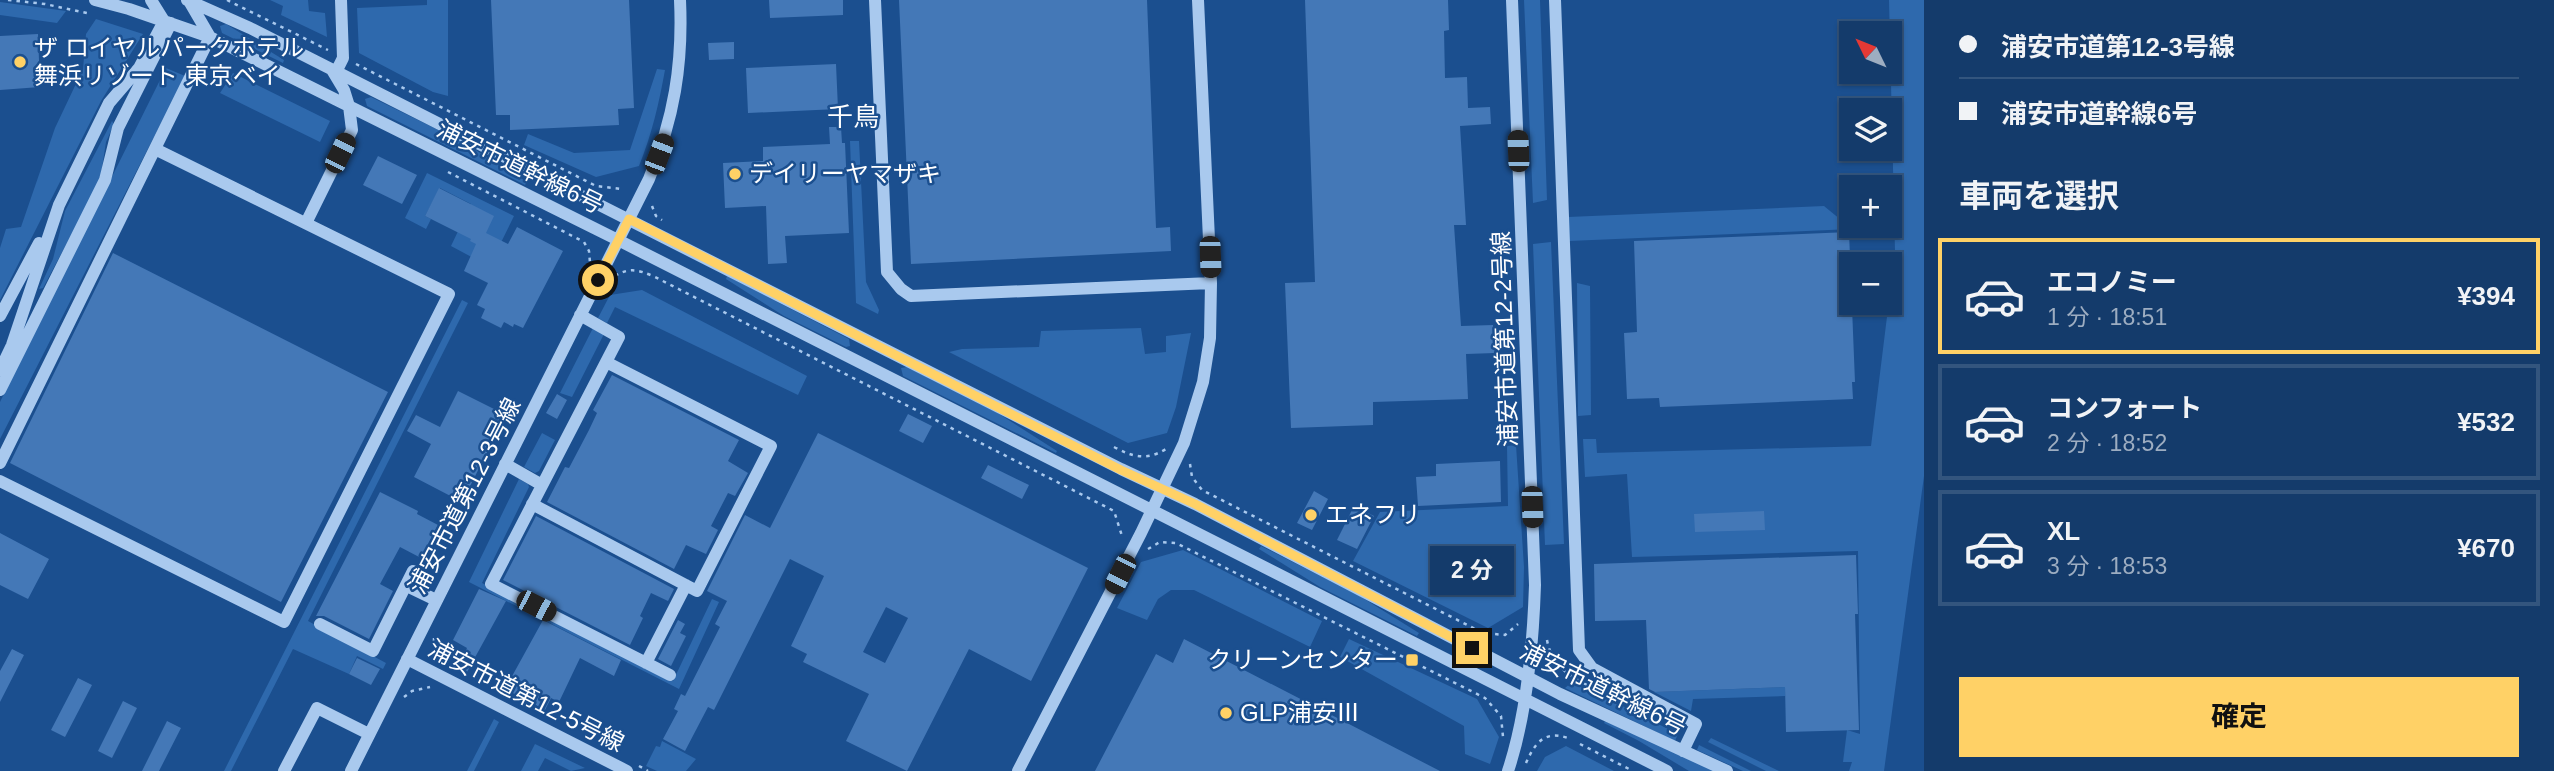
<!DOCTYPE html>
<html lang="ja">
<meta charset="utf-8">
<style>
body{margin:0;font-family:Helvetica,"Noto Sans JP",sans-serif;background:#1d4271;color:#f1f3f6;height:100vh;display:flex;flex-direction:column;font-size:26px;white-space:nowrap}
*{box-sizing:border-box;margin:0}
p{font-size:23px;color:#9dadc1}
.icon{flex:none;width:38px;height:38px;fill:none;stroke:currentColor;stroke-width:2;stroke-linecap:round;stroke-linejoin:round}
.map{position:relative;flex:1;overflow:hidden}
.panel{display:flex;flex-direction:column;background:#143b6b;width:630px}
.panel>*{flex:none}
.banner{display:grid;align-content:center;height:154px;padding:0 35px;background:#143b6b}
.needle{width:46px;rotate:313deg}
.fabs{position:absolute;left:1839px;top:21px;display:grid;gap:14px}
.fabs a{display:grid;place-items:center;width:63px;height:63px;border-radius:0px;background:#143b6b;box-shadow:0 2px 5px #0004,0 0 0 2px #33557e;font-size:35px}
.end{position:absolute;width:32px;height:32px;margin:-16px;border:9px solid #ffd166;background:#111;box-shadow:0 0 0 4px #111}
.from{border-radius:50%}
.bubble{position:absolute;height:49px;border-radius:0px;background:#143b6b;box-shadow:0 2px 5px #0004,0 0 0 2px #33557e;font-size:23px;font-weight:700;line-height:49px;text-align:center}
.car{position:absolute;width:21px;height:42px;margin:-21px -10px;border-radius:9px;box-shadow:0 0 5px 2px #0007;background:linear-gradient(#222 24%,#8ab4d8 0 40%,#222 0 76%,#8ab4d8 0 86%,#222 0)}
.banner b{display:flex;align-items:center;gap:24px;height:66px;font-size:26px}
.banner b+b{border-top:2px solid #33557e}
.banner i{width:18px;height:18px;background:#f1f3f6}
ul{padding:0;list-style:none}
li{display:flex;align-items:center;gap:21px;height:116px;margin:0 14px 10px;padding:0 21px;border:4px solid #33557e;border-radius:0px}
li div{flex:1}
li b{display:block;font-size:26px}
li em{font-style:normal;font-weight:700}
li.active{border-color:#ffd166}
li>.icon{width:63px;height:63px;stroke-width:1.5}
h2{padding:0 35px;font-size:32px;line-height:84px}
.button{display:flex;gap:14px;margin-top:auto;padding:14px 35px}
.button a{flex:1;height:80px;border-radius:0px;background:#ffd166;color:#111;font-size:28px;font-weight:700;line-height:80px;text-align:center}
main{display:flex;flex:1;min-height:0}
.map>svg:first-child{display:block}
.green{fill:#2e69ad}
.building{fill:#4478b7;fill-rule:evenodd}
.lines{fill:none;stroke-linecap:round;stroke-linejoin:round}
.path{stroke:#a9c9ee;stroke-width:2.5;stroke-dasharray:3.5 5;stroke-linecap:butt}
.minor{stroke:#a9c9ee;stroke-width:12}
.route{stroke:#ffd166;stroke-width:9}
.poi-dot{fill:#ffd166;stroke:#1b4f8f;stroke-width:2.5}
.labels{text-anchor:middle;stroke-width:5;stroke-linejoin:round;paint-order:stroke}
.poi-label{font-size:24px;fill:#fff;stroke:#1b4f8f;text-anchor:start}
.street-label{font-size:24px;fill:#fff;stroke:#1b4f8f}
.neighbourhood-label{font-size:26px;fill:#fff;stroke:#1b4f8f}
</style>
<main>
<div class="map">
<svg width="1924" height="771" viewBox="0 0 1924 771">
<rect width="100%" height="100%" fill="#1b4f8f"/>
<path class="green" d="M270,0H308L309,11L325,13L327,37L281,15L283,6Z
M427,0H448V96L433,92L359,53L357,8L427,5Z
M1524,0H1540L1547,200L1533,203Z
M1889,0H1924V476L1884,771H1849L1852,762H1843L1847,730L1860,734L1858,551L1632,557L1627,474L1585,477L1583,439H1596L1597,453L1871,446L1895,252Z
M0,2L66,11L57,23L0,15Z
M96,19L143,34L101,101L0,300V248L6,229L21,227L55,128L83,69L86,34Z
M226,24L284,60L283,63L222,33L220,26Z
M166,68L185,76L0,439V402Z
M657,69L665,70C659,103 652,134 639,166L596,177L524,145L528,134L574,153L630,150Z
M233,73L330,121L320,142L220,93Z
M371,97L461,141L527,182L525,185L367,106L365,99Z
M112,121L114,124L106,142L100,181L43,288L39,289L53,259L65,211Z
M850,141H859L866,282L879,310L878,314L856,303Z
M427,173L514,216L483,279L479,261L451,246L471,204L440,188L425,216L431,219L426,229L405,218Z
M1824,206L1852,229L1569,241L1568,217Z
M1551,242L1564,544L1545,545L1533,244Z
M727,276L849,339L850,346L846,347L784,316L726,279Z
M1577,283L1590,286L1591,415L1578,416Z
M642,290L807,376L798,395L615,307L607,323L598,318L610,295Z
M462,300L468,303L308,621L386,663L383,669L357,656L349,674L293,649L231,771H224Z
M593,328L604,334L572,397L560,393Z
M1141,328L1145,354L1166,352V336L1191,333L1176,407L1167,433L1128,443L949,352L962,349L1039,347L1041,331Z
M907,367L996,412L1057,451L1056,453L903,376L901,368Z
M542,433L555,440L539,471L535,473L524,467Z
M1516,445L1524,567L1523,607L1488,628L1353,561L1380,512L1508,506L1507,446Z
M519,479L528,484L529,487L482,583L673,681L712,599L719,602L679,689L469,582Z
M1261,546L1358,595L1419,633L1417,636L1320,587L1259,549Z
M1183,550L1322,621L1310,647L1194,590H1171L1158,599L1147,620L1117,608L1141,562Z
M1349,639L1477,699L1499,737L1490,764L1465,754L1464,726L1340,657Z
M1572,682L1577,683L1678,734L1675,741L1565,688Z
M1785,687V696L1693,699L1691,711L1654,692Z
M494,719L499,722L474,771H467Z
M1605,721L1717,771H1689L1639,741L1604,723Z
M1711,738L1779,771H1766L1708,742Z
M662,741L696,759L686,771H657L646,766L656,746L660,747Z
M535,744L585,768L571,771L545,758L538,771H521Z
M1699,745L1751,771H1743L1697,750Z
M1566,746L1614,771H1537L1545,757Z"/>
<path class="building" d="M491,0H629L634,108L618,109L619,125L510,130V115H496Z
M769,0H843V15L770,18Z
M899,0H1147L1156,228L1170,227L1171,251L911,264Z
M1305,0H1448L1449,30L1444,31L1445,78L1467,77L1468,108L1490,107L1491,124L1460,126L1466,225H1454L1461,326L1493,325L1495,353L1466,354L1468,399L1373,402V425L1291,428L1285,283L1315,282Z
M38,34L40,87L0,90V36Z
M734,42V59L709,60L708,43Z
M836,64L838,109L748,113L746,68Z
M829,127H841L842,143H845L849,233L785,236L787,263L768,264L766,206L725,208L723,163L763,161V147L830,144Z
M378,156L417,175L402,204L363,185Z
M439,188L494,216L486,233L508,244L517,227L563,251L523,328L514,324L513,327L504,322L501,328L481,318L485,309L477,305L488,283L464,271L476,244L470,241L471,239L425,216Z
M1849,232L1855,382H1852L1853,399L1660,407L1659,398L1627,399L1624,333L1637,332L1634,241Z
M113,253L388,392L281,602L10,463Z
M612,375L739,440L728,461L748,473L735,496L728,493L711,526L718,530L706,554L686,545L674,569L547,502L565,467L569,468L589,430L597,413L593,410Z
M458,391L506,415L462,502L414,477L431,444L407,431L416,415L440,427Z
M557,394L567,400L557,419L546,413Z
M908,414L932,426L923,443L899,431Z
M818,433L1088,568L1031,681L969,649L907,771L846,741L869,694L803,662L807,654L791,646L824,576L790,559L714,710L708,707L685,751L663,739L678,711L674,709L681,694L685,696L720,627L715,624L727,601L707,591L745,515L770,528ZM886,607L908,618L885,663L863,652Z
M1500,461L1501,502L1418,506L1416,477L1436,476V464Z
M988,465L1029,485L1022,499L981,478Z
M1314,491L1328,499L1312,530L1297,523Z
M380,492L418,511L417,514L438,525L421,558L400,547L380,584L393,591L369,639L324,616H316Z
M1354,506L1374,516L1357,549L1337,540Z
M1764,511L1765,530L1695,532L1694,514Z
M536,516L674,589L668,601L651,593L640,616L643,618L630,645L503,580Z
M0,533L49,559L28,599L0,585Z
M1856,555L1858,614H1855L1859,730L1786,732L1785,687L1655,692L1649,689L1646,620L1595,621L1594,564Z
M479,589L506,601L467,672L457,667L467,648L453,640Z
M543,620L621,660L614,676L580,658L559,702L551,698L545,710L505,689Z
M678,620L685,624L680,633L686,636L671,666L658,659Z
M1184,639L1440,771H1095L1156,654L1173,663Z
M12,649L24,655L0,702V671Z
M357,658L380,669L371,685L349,674Z
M78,678L92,685L65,737L51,730Z
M123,701L137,708L112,758L98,751Z
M167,721L181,728L159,771H142Z"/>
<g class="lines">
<path class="path" d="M8,0L45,4L91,14
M227,0L328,50
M356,64L596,186L621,189
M448,172L584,242L589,251L590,263
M652,206L656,216L662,220
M615,276C630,267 638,270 653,276L1114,511L1122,536
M1114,447C1133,457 1146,461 1166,449
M1190,464L1192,477L1202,490L1483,633L1505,635L1518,624
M1148,549L1160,542L1176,543L1485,698L1501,716L1503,737
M434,638V643L442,661
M1547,640C1553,675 1587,684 1614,698
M404,697L412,691L430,687
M1580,744L1633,771
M1526,763C1535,743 1544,730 1568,738
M639,766L648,771"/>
<path class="minor" d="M95,0L129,9L210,37L618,240L1667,771
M187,0L250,28L1121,469L1195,504L1560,694L1727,771
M875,0L887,272L901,289L911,296L1211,283
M1555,0L1579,650L1592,668L1696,724L1683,751
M336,72L343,58L341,0
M306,223L352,130L349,106L344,90L332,70
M580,315L619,337L491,584L670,675
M0,316L39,243
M0,370L12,345L59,205L109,103L139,68L164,21L151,0
M0,390L105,180L118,128L171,23
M0,463L210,37L189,1
M505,464L542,485
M0,481L284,622L449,294L155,149
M532,504L697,591L771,446L606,362
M407,586L436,600
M320,624L373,651L413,571
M407,659L627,771
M646,663L686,585
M284,771L317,708L369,734
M351,771L649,179C674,118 683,65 680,0
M1018,771L1141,533L1184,443L1203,382L1210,338L1211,283L1198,0
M1508,771C1527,714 1533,645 1535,585L1512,0"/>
</g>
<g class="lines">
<path class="route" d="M598,280L629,219L1121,470L1195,504L1472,648"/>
</g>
<g class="poi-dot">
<circle cx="20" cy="62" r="7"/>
<circle cx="735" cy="174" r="7"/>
<circle cx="1311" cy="515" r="7"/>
<rect x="1405" y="653" width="14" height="14" rx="3.5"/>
<circle cx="1226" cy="713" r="7"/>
</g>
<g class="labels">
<g class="poi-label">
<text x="34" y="56">ザ ロイヤルパークホテル<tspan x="34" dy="28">舞浜リゾート 東京ベイ</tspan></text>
<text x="749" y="182">デイリーヤマザキ</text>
<text x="1325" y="523">エネフリ</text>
<text x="1398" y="668" text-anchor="end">クリーンセンター</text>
<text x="1240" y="721">GLP浦安Ⅲ</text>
</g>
<g class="street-label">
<text transform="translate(520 167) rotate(26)" y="8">浦安市道幹線6号</text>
<text transform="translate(1505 339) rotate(-92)" y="8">浦安市道第12-2号線</text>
<text transform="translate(465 496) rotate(-63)" y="8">浦安市道第12-3号線</text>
<text transform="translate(1603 689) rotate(26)" y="8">浦安市道幹線6号</text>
<text transform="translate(526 696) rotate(27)" y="8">浦安市道第12-5号線</text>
</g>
<g class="neighbourhood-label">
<text x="853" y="126">千鳥</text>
</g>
</g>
</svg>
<div class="fabs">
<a><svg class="needle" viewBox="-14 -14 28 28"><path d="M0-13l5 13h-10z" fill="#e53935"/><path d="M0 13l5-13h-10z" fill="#9dadc1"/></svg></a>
<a><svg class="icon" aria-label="layers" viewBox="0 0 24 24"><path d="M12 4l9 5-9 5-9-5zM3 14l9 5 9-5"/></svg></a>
<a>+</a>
<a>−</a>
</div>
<i class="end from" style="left:598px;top:280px"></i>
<i class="end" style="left:1472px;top:648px"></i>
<div class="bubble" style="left:1430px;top:546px;width:84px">2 分</div>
<i class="car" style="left:1518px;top:151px;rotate:358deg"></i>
<i class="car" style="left:340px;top:153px;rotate:26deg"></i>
<i class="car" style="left:659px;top:154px;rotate:21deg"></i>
<i class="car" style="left:1210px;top:257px;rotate:178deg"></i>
<i class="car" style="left:1532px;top:507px;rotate:178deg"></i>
<i class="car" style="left:1120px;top:574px;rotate:207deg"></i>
<i class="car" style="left:536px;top:606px;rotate:117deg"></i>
</div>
<section class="panel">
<div class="banner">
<b><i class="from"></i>浦安市道第12-3号線</b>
<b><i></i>浦安市道幹線6号</b>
</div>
<h2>車両を選択</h2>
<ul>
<li class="active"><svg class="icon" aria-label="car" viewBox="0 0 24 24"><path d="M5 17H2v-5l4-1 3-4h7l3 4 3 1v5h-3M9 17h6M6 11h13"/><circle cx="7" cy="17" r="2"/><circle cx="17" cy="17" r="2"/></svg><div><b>エコノミー</b><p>1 分 · 18:51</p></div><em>¥394</em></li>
<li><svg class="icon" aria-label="car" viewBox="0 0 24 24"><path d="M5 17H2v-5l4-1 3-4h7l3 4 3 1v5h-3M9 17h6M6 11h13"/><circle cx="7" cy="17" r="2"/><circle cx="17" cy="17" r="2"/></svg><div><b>コンフォート</b><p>2 分 · 18:52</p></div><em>¥532</em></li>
<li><svg class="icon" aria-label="car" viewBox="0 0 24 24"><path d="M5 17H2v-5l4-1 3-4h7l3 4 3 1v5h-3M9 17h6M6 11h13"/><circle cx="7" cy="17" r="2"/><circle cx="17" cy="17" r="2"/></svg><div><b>XL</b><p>3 分 · 18:53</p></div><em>¥670</em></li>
</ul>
<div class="button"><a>確定</a></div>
</section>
</main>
